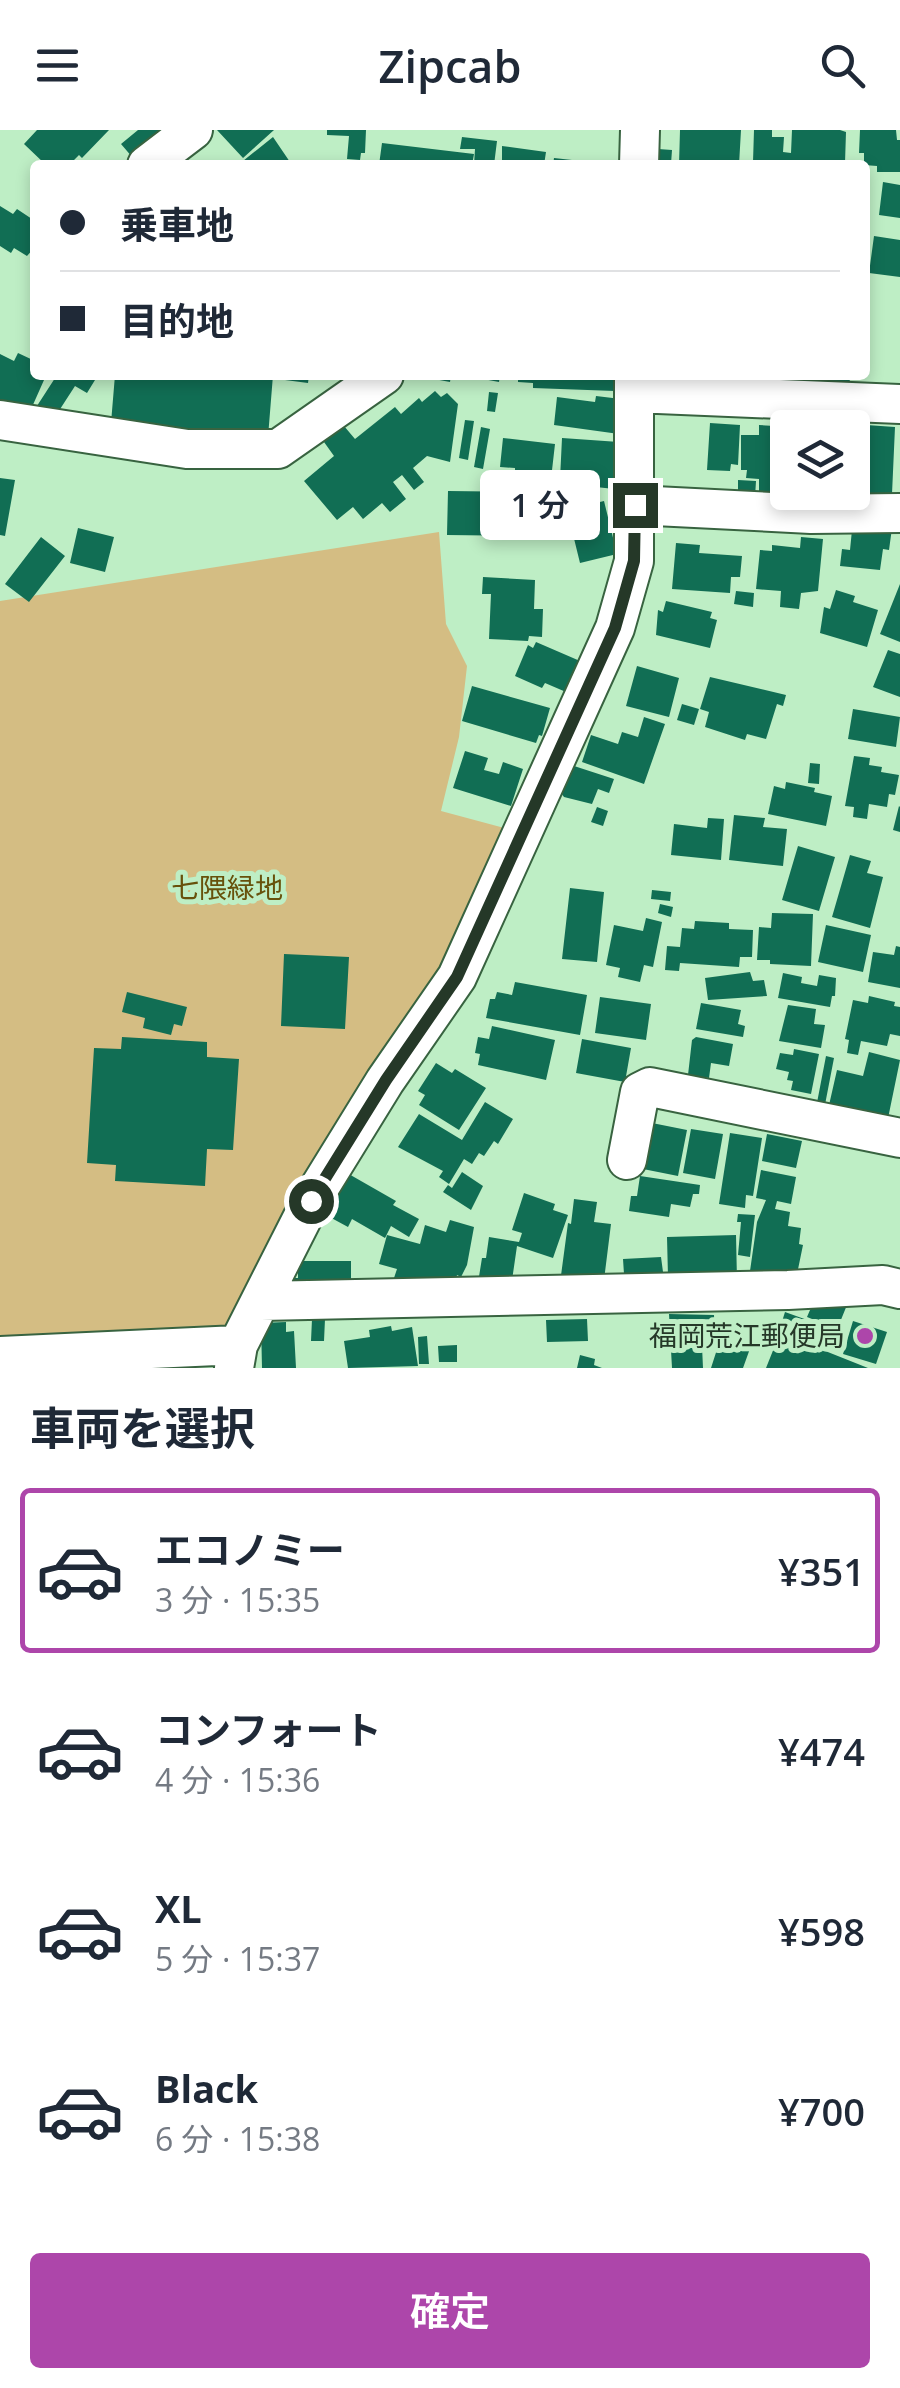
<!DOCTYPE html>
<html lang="ja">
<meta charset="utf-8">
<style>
body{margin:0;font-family:"Open Sans","Noto Sans JP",sans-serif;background:#f2f2f3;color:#1f2937;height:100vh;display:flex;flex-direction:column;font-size:38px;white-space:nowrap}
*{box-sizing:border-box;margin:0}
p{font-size:32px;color:#747a83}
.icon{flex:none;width:55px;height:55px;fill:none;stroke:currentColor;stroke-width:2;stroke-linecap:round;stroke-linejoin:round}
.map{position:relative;height:1238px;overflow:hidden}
.details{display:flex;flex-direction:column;background:#fff;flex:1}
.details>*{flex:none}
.hud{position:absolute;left:30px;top:30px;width:840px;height:220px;border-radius:10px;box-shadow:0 5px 15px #0003;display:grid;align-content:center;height:220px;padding:0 30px;background:#fff}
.controls{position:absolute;left:770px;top:280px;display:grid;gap:20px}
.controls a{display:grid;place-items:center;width:100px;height:100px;border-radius:10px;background:#fff;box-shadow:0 5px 15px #0003;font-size:50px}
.end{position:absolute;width:45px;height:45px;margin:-22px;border:12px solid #253828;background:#fff;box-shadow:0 0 0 5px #fff}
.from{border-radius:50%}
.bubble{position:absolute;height:70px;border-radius:10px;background:#fff;box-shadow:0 5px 15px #0003;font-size:32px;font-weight:600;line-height:70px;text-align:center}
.hud b{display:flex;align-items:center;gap:35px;height:95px;font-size:38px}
.hud b+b{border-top:2px solid #e0e1e3}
.hud i{width:25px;height:25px;background:#1f2937}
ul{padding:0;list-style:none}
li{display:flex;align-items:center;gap:30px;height:165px;margin:0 20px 15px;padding:0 10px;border:5px solid transparent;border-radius:10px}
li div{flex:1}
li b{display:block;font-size:38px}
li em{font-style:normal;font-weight:600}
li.selected{border-color:#ad46aa}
li>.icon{width:90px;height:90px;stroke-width:1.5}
h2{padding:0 30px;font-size:45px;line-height:120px}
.primary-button{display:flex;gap:20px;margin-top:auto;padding:20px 30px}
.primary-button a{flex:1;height:115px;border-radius:10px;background:#ad46aa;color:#fff;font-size:40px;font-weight:600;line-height:115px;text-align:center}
header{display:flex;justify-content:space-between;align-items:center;height:130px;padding:0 30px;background:#fff;font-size:45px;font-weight:600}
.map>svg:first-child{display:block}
.green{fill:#d4bd83}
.building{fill:#116e54}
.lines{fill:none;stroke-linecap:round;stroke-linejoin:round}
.minor-casing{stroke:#386340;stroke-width:42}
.minor{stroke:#fff;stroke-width:38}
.route{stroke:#253828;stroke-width:12}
.poi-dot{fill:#ad46aa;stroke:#beeec5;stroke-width:4}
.labels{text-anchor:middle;stroke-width:10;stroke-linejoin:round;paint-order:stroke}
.park-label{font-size:28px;fill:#67510b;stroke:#beeec5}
.poi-label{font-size:28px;fill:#253828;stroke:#beeec5;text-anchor:end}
</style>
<header><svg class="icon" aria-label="menu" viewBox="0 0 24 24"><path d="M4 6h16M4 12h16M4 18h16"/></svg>Zipcab<svg class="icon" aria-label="search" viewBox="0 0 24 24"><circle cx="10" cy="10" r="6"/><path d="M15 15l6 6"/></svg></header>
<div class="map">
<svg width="900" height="1238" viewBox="0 0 900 1238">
<rect width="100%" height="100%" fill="#beeec5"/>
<path class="green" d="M439,402L446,494L467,536L459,607L441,681L508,699L448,834L235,1205L0,1212V471Z"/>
<path class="building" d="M37,0H109L82,28L79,25L69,35H46L24,14Z
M138,0H168L139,35L121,14Z
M217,0H274L243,28Z
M327,0H366L365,23H361L360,30L347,29L349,6L327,5Z
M680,0H741L739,35H679Z
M754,0H772V7H784L783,22L791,23L792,0H840L846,2L845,33L753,32Z
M860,0H896L897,10H900V42H877V36L864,35V23H859Z
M273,7L292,35H247L243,31Z
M462,7L497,11L494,35H474L475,19H460Z
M382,13L474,24L472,35H379Z
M502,16L546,22L544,35H502Z
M658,19L672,20L671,34H657Z
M554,28L572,30L571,35H553Z
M883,52L900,55V88L879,85Z
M0,76L13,84L17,79L35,91V117L27,126L14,118L11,123L0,116Z
M874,106L900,110V147L869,143Z
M18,223L35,231V245H44V250L28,286L0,290V224L14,231Z
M57,245H87L95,250L87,263L75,256L53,290L35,279Z
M115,245H273L268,307L111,293Z
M286,245H309L308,253L285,250Z
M413,245H451L450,252Z
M462,245H500L499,252Z
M518,245H615V261L533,258V253L518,252Z
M736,245H801L800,255L735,251Z
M824,245H850L849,265L822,263Z
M435,261L441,267L447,263L458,274L450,332L427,326L413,338L424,352L414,360L402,345L393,352L406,369L390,382L382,373L363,389L353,377L337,390L304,351L334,326L324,312L344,296L355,309L395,277L401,284L419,268L422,272Z
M489,262L498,263L495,282L487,281Z
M596,266L621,269L619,304L554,295L557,267L595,272Z
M465,290L474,291L468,330L459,328Z
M710,293L740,295L738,335L731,334L730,341L707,340Z
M852,294L895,297L892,364H888V370L848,368L849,362H852V334L856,335L857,325H852Z
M759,295L774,296L773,363L759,362V349L746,348L747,340H741V305H759Z
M481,297L490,299L483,339L474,337Z
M778,301H788V347L776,346Z
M503,308L555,314L551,349L515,345V338L500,337Z
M562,308L619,312L614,359L596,357L595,366L559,370Z
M0,348L15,350L5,406L0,405Z
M738,350L756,351L755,367H738Z
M448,361L534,362V406L447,405Z
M805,362H844L843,372L805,369Z
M604,371L617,424L580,433L567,380Z
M78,398L114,407L105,442L70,433Z
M892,398L889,420L883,419L880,440L840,436L842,419L850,420L852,400Z
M41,407L65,426L29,472L5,454Z
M801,407L823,409L818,461L801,463L799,479L780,477L781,461L756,459L760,420L772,421V415L800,418Z
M676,413L700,415L699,423L742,426L740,447H731L730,463L672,459Z
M483,447L535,450L534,479H543L542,507L529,506L528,511L489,509L491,464H482Z
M900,454V512L880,504Z
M836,460L855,466L853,472L878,480L867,517L820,503L824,477L830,479Z
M736,461L754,463L753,477L734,474Z
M666,471L712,482L710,488L717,490L710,518L656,505L658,480L663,482Z
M536,512L580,531L566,562L545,553L542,558L515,546L528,515L533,518Z
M888,520L900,524V567L873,557Z
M637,536L679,548L669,587L626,576Z
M710,547L786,565L783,576L777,574L766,609L747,604L745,610L705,597L709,582L700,579Z
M472,556L550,578L542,606L539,605L536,613L462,591Z
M682,574L699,579L694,595L677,590Z
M853,579L900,587L896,617L848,609Z
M644,587L665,594L644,654L582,632L591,605L618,614L622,602L638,607Z
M465,621L488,628L484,640L499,644L503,632L523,639L511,676L453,658Z
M854,626L870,628L869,635L882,637L881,642L899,645L895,665L889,664L887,677L869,674L867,689L853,687L854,677L845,676Z
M810,633L820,634L819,654L808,653Z
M571,635L614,649L609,663L598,659L592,674L564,667L561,663Z
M786,652L815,658L814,662L832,666L826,696L768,684L774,656L785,659Z
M899,676L900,677V702L893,700Z
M597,677L608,681L603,696L591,692Z
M734,685L765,688L763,697L787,699L783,736L729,730Z
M708,688L724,689L721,730L671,725L674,694L707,698Z
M798,716L835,727L819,781L782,770Z
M850,725L871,731L867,743L883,747L870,798L832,787Z
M570,758L604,762L597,832L562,829Z
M652,760L671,762L670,771L651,769Z
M660,774L673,777L671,787L658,783Z
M772,783L813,784L811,836L770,834V830H757L759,797L771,798Z
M646,788L662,792L653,837L644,835L640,852L618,847L620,838L606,835L614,795L643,801Z
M695,791L729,793V799L753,800L752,827H740L739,837L680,833L679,841L665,840L667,816L680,817L682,798L694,799Z
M826,795L871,805L863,842L818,832Z
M896,816L900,817V858L868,852L873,822L894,825Z
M284,824L349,827L345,899L281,896Z
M750,842L753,851L764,850L767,866L708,870L705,848Z
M783,843L802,847L801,853L817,856L819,845L836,848L835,866H832L830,877L778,868Z
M515,852L587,865L580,905L486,888L490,869H495L497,862L512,865Z
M127,862L187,877L182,896L174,894L171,905L143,898L145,888L122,882Z
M869,866L895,872L894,876L900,877V906L890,904L887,916L861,911L858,925L847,923L849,910L845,909L853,870L868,873Z
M600,867L651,874L646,910L595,903Z
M701,873L741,880L738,894L745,896L743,907L696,899Z
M788,875L816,879L814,894L825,895L821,918L779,911Z
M492,896L555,910L546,950L478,935L480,924L475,923L478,907L489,909Z
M122,907L207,912V927L239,929L233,1020L207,1019L205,1056L115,1051L116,1035L87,1033L94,918L121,919Z
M696,907L733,914L729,936L711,933L709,948L688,945L692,910Z
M582,909L631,918L625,952L576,943Z
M794,919L819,924L811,964L791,960L793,951L787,950L789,942L776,939L780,923L793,925Z
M869,922L900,930L886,998L827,984L837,940L863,946Z
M826,926L834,928L823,985L815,983Z
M436,933L452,943L455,939L486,958L459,1000L419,975L425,965L418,961Z
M485,972L513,989L498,1014L494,1011L484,1026L479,1023L472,1034L464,1029L449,1054L439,1047L443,1041L398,1017L419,984L462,1010Z
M652,993L687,1000L678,1046L643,1039Z
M691,999L723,1004L715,1049L683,1043Z
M730,1003L762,1008L753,1066L746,1065L745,1078L719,1074Z
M767,1004L802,1011L796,1038L762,1031Z
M761,1040L796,1047L791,1074L777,1071L775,1079L790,1082L788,1096L801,1098L799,1114L803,1115L796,1149L750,1141L757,1092L766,1070L756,1068Z
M462,1042L483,1056L471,1080L443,1062L448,1055L452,1058Z
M347,1043L396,1071L393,1075L419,1089L409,1107L391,1096L385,1108L352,1089L348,1097L324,1084Z
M640,1046L700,1055L699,1064H693L690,1077L671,1074L669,1087L629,1081L631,1066H637Z
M524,1063L555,1074L553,1080L568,1085L553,1128L517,1116L510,1164L477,1159L482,1128H486L489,1107L519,1112L522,1103L512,1100Z
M574,1069L597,1072L594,1092L611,1094L603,1158L560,1153L568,1093L571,1094Z
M738,1084L755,1085L750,1127L738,1125L741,1092H737Z
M450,1090L474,1097L467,1135L461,1147L457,1145L455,1155L440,1161L394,1148L397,1139L379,1134L387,1105L420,1114L425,1095L446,1102Z
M736,1105L737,1150L668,1147L667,1107Z
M661,1127L665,1157L625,1159L623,1129Z
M298,1131H351V1163L286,1164V1148H298Z
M816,1166L849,1170L834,1207L813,1199L817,1191L807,1187Z
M785,1182L810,1191L803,1210L779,1201Z
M669,1184L714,1185L715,1215L702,1216L703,1238H672Z
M312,1189H325L324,1211H311Z
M587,1189L588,1211L547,1212L546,1190Z
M853,1191L887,1202L876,1234L843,1224Z
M286,1192V1202L294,1201L296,1238H262L261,1193Z
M391,1196L392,1201L412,1197L418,1236L348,1238L344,1211L370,1207L369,1200Z
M780,1203L868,1238H766Z
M427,1206L429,1234H419L418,1207Z
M721,1207L752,1213L743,1238H711Z
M457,1215V1232H439L438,1216Z
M580,1225L595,1229L594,1235L602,1238H577Z"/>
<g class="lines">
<g class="minor-casing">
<path id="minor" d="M147,35L193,0
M639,35L640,0
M634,263L900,274
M0,290L187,319H278L384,245
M635,375L811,384L900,383
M627,1030L640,962L650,957L900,1008
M261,1171L788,1160L883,1155L900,1159
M0,1226L238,1215
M234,1238L238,1215L311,1071L385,951L457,847L615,498L634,431V245"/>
</g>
<use href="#minor" class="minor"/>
</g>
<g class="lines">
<path class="route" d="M311,1071L386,950L457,847L615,498L634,431L635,375"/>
</g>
<circle class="poi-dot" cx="865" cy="1206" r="10"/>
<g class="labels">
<g class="park-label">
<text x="227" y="768">七隈緑地</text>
</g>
<g class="poi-label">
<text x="845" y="1216">福岡荒江郵便局</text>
</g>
</g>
</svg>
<div class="controls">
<a><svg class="icon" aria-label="layers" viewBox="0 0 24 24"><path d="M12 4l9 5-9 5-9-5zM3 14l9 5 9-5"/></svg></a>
</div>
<i class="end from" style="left:311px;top:1071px"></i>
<i class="end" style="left:635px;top:375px"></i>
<div class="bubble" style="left:480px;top:340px;width:120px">1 分</div>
<div class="hud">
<b><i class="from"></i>乗車地</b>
<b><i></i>目的地</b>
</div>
</div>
<section class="details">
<h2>車両を選択</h2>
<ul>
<li class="selected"><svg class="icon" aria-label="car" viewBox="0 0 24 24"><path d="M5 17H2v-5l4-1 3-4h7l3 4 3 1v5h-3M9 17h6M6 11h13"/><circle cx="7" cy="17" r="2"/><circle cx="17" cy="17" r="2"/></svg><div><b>エコノミー</b><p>3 分 · 15:35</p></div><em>¥351</em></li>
<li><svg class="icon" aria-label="car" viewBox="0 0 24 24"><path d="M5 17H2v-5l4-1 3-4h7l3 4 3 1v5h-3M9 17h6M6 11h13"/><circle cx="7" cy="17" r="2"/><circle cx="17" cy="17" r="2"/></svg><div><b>コンフォート</b><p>4 分 · 15:36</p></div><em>¥474</em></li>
<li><svg class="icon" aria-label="car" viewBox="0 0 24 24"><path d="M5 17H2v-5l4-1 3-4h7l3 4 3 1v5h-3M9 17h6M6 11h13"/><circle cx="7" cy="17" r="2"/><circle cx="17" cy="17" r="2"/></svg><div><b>XL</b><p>5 分 · 15:37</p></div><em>¥598</em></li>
<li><svg class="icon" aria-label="car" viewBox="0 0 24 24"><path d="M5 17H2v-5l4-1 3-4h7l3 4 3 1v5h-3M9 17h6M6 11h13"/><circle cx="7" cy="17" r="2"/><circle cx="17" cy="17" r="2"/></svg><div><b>Black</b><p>6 分 · 15:38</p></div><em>¥700</em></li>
</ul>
<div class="primary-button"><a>確定</a></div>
</section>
